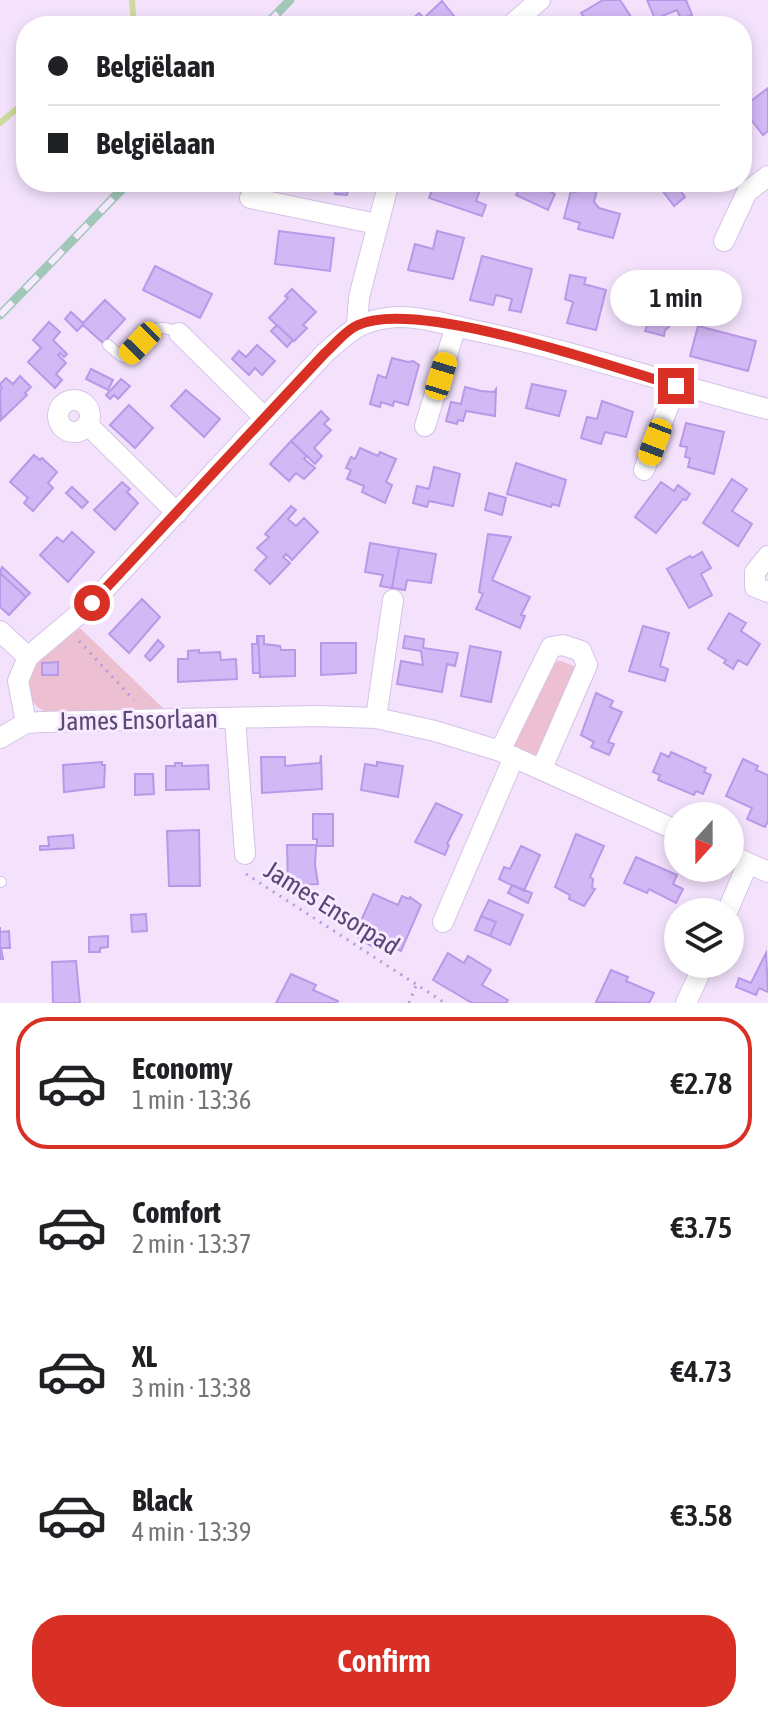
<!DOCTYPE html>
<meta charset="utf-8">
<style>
body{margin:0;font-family:"Asap Condensed",sans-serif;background:#f2f2f2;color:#202124;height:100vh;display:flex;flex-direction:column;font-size:30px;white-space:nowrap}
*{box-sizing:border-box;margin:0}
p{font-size:26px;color:#757577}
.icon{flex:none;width:44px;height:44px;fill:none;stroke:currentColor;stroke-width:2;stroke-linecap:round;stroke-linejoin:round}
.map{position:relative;height:1003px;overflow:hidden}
.drawer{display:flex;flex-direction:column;background:#fff;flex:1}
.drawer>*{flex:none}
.hud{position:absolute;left:16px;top:16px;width:736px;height:176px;border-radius:32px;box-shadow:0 4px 12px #0003;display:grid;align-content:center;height:176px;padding:0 32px;background:#fff}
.needle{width:52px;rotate:201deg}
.tools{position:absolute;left:664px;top:802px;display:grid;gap:16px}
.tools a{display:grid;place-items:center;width:80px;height:80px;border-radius:50%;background:#fff;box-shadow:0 4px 12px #0003;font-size:40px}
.end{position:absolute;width:36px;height:36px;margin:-18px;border:10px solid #d93025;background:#fff;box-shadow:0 0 0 4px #fff}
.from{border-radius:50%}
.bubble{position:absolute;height:56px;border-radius:28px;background:#fff;box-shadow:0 4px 12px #0003;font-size:26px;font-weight:600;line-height:56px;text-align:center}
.car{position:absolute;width:24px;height:48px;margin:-24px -12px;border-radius:10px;box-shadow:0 0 6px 2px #0007;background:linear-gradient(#f5c518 24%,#345 0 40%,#f5c518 0 76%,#345 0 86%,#f5c518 0)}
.hud b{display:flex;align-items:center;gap:28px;height:76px;font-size:30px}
.hud b+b{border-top:2px solid #e0e0e0}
.hud i{width:20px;height:20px;background:#202124}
ul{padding:14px 0 0;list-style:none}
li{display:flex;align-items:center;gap:24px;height:132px;margin:0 16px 12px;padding:0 16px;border:4px solid transparent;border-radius:32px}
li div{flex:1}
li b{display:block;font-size:30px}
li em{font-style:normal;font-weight:600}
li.selected{border-color:#d93025}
li>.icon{width:72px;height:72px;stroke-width:1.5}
.action{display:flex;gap:16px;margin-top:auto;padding:16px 32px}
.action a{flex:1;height:92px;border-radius:32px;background:#d93025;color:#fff;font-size:32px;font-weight:600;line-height:92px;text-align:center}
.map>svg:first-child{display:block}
.green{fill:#ecc0d0}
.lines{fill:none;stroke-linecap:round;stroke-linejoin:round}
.stream{stroke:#ceda9b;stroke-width:6}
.building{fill:#d2b8f4;stroke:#b998e8;stroke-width:2}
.lane-casing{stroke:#d5c2e7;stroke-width:12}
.street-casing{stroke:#d5c2e7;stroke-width:22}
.path{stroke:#b69bd9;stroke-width:3;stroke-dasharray:2 6;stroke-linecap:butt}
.lane{stroke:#fff;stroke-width:10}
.street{stroke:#fff;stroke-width:20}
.rail-casing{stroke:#a0c7b7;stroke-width:9}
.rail{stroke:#f7e9ff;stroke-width:6;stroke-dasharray:18;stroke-linecap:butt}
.route{stroke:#d93025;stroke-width:10}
.labels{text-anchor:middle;stroke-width:6;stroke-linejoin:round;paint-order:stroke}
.street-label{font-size:26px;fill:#5a4776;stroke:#f7e9ff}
</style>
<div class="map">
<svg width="768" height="1003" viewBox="0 0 768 1003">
<rect width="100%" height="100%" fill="#f4e2fd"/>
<path class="green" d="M80,628L164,709L53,715C43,711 33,707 30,695C20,664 60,644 80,628Z
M561,661L574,666L578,675L537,760L516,750L515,744L551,662Z"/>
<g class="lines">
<path class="stream" d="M132,0L134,26
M0,123L26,101"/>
</g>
<path class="building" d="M603,0H620L637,26H591L581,13Z
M647,0H686L692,15L681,19L677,10L655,19Z
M442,1L458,21L452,26H419L412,19L419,13L424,18Z
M768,88V131L763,135L742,108Z
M296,182H350L347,195L335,194L336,189L327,187L326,191L295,184Z
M435,182H460L480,190L476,201L486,205L482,216L429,198Z
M523,182H530L555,194L548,210L516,195Z
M579,182H599L594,202L599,208L620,214L613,238L578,229L580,223L564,218L571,191L576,192Z
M656,182H694L690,188L680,190L685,197L674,206Z
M279,231L334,238L330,271L275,264Z
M437,231L464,238L453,279L408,270L415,244L433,249Z
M482,256L532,269L521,312L509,310L512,299L496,295L493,305L470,300Z
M155,266L212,294L200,318L143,290Z
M570,275L586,278L584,284L606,290L596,330L567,323L573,302L565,299Z
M292,289L316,312L303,325L307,328L294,341L269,318L288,298L285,296Z
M640,290L675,300L669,327L665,330L664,336L645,331L647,325L625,319L632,292L639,293Z
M105,300L125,319L103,343L83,325L77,331L65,319L71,312L83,323Z
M49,322L60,332L53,340L67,354L64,357L60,353L58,355L66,363L56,374L62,380L55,388L28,362L41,348L33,340Z
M277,325L293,340L287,347L271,331Z
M698,326L756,341L748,371L690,356Z
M257,345L275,361L262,375L255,368L249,375L232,359L239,351L246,357Z
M392,358L408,362L413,361L419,365L408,405L394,401L393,406L381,402L380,407L370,404L378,375L386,378Z
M91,369L113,380L108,390L86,379Z
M20,376L31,387L25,393L27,395L1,420L0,390L2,388L0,384L6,378L13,384Z
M121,379L130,386L118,399L114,395L110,399L106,395Z
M532,384L566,391L559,416L526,408Z
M465,387L481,391L494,392L496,389L495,416L466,411L463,421L458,420L457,424L446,421L451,402L461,404Z
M186,390L220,419L204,437L171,406Z
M602,401L633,412L626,437L605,432L601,444L581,438L587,417L597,419Z
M129,405L153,428L135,448L110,425Z
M321,411L329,419L324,424L331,430L314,448L322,456L315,464L291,441Z
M686,423L724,432L714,474L688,467L690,458L685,457L687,447L680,446Z
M291,441L307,456L304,459L315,468L304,479L296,473L289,481L270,464Z
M360,448L378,456L380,452L396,459L386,482L392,485L385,503L362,492L364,486L347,479L351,470L346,468L351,457L355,459Z
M34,455L40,460L42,458L57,472L48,483L53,488L33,511L24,503L28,498L10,482Z
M516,463L566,480L559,506L552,504L551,507L507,494Z
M434,467L460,474L453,506L429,501L427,507L413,503L417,486L429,489Z
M732,479L747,489L732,511L752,524L738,546L703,523Z
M122,482L130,489L127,492L138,503L115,530L94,510Z
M661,482L674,491L678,485L690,494L686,500L683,499L656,533L635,517Z
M72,487L88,502L82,508L66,493Z
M489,493L506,498L502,515L485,510Z
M291,506L296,510L288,519L296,526L304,518L318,532L292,560L286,554L283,557L290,563L270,584L255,570L267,557L257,548L269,537L265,534Z
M72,532L94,552L68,582L40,555L57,537L63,542Z
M488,534L511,537L492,580L530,597L521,615L525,616L520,628L476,609L483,594L479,592Z
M370,543L399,548L392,588L380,586L383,575L365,572Z
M399,548L436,554L431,583L407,580L405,590L392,588Z
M702,552L711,568L701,574L712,595L689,608L667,569L690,556L692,558Z
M2,567L30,593L26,597L0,573Z
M0,573L26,597L9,615L0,607Z
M142,599L160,617L129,653L109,634Z
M729,613L746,623L741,631L760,644L747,665L738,660L733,669L724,663L726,660L708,649Z
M643,626L669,633L660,666L668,669L665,681L629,671Z
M257,636H258L260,673H253L252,644H257Z
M258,636H264V644L280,646L281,650H295V676L260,677Z
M405,636L424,639L423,648L458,653L455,666L447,664L442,692L397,684L401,661L423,665L421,651L403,648Z
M158,640L164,646L150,661L145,656Z
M321,643H356V673L321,675Z
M470,646L501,652L491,702L461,696Z
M199,650V653L220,652L221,660L236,659L237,679L178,682V659H188V651Z
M58,662V675H42V663Z
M596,693L613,701L610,707L622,712L608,742L614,744L609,755L591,747L594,742L581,735Z
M671,752L706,768L704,772L711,775L703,794L696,791L694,795L658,780L660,775L653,772L661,753L669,757Z
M321,755L322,789L262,793L261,757H285V766L320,763Z
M743,759L758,766L756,770L768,775V821L765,827L747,819L752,808L726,796Z
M102,762V765H105L104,787L64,792L63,765Z
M377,762L403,766L398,797L361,790L365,764L377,766Z
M175,763H182V766L208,765L209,789L166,790V766H175Z
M135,774H153L154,794L135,795Z
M436,803L462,815L447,844L449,845L445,855L415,842Z
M313,814H333V846H317V839H313Z
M199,830L200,886H169L167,831Z
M576,834L604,846L590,877L593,879L592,888L595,889L584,906L569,899L570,895L555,887Z
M73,835L74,848L40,850V846H49L48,837Z
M287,845H316L315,865L318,884L288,885Z
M521,846L540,855L524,891L499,879L504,867L510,869Z
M636,857L677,875L673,884L683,889L676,903L649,889L647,893L624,883Z
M512,885L532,893L528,903L508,893Z
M373,894L398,905L402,896L409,899L410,897L421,905L401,951L381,942L385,933L360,923Z
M489,900L523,915L510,945L490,936L496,922L481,916Z
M146,914L147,931L132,932L131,915Z
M481,916L496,922L490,936L475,930Z
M0,927V932L9,931L10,948H1L3,959H0Z
M366,927L380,936L373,947L359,938Z
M108,936V947L100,948V952H89V937Z
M448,953L464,963L468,956L491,970L482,985L508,1000L506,1003H472L433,980Z
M766,953L768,992L759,988L756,995L736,987L739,978L751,983Z
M76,961L80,1003H53L52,962Z
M611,970L628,977L626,981L654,993L649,1003L596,1002Z
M291,974L316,985L313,990L338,1001L337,1003H276Z"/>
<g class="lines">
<g class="lane-casing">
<path id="lane" d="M108,345L121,356L126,357C146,337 150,319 179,333
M0,882H1"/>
</g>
<g class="street-casing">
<path id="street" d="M510,26L540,0
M250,198L377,224
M724,241L747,192L768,176
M357,325L359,297L389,182
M179,333L265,418
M58 416a16 16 0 1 1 32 0a16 16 0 1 1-32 0Z
M88,425L177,513
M425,426L456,326
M644,470L676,386
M768,556L755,572V587L768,592
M0,631L28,657
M376,718L393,600
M235,719L245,854
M26,723L18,681L28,657L92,603L325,353C347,334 357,322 387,318C415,314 445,324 472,330C572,350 669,384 768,409
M0,738L26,723L42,722L317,716L376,718L435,731L500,751L678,831
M500,751L551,647L563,645L581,651L587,665L542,768
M730,855L768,872
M727,912L748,863
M443,922L514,757
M686,1003L704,964"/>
</g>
<path class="path" d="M79,641L134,700
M246,874L445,1003
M409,1003L417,983"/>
<use href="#lane" class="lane"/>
<use href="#street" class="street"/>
<g class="rail-casing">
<path id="rail" d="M265,26L290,0
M0,315L129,182"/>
</g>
<use href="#rail" class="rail"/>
</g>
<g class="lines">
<path class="route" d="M92,603L325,353C335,344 346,330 358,325C417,298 610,366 676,386"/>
</g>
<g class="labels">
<g class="street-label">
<text transform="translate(138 720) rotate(-1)" y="9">James Ensorlaan</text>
<text transform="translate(332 908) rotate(32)" y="9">James Ensorpad</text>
</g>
</g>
</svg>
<div class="tools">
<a><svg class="needle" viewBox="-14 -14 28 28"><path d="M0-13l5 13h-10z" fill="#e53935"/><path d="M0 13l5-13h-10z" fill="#757577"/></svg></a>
<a><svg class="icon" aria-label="layers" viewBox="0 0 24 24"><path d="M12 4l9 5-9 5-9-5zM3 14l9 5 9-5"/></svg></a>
</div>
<i class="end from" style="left:92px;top:603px"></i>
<i class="end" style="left:676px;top:386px"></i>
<div class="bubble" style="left:610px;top:270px;width:132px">1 min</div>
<i class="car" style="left:140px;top:343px;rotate:224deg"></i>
<i class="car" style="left:441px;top:376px;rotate:17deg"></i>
<i class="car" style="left:655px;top:442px;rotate:201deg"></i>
<div class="hud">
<b><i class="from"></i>Belgiëlaan</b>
<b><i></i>Belgiëlaan</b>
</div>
</div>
<section class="drawer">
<ul>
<li class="selected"><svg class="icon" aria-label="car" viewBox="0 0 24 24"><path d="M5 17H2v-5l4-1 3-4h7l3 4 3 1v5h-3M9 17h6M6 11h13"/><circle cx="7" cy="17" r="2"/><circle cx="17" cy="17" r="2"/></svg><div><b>Economy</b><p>1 min · 13:36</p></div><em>€2.78</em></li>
<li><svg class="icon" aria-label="car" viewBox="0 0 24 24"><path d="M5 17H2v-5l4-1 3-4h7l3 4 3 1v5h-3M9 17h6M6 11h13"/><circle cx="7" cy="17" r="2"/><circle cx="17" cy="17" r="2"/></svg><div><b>Comfort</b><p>2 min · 13:37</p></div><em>€3.75</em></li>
<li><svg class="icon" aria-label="car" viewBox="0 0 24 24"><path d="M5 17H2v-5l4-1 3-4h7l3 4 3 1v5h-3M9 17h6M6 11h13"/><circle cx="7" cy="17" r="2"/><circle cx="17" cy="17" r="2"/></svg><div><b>XL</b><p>3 min · 13:38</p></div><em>€4.73</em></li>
<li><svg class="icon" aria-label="car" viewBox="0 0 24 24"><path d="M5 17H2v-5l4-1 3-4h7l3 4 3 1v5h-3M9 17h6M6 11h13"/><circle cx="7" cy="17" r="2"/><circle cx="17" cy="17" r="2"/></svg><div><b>Black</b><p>4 min · 13:39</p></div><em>€3.58</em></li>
</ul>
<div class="action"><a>Confirm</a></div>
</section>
